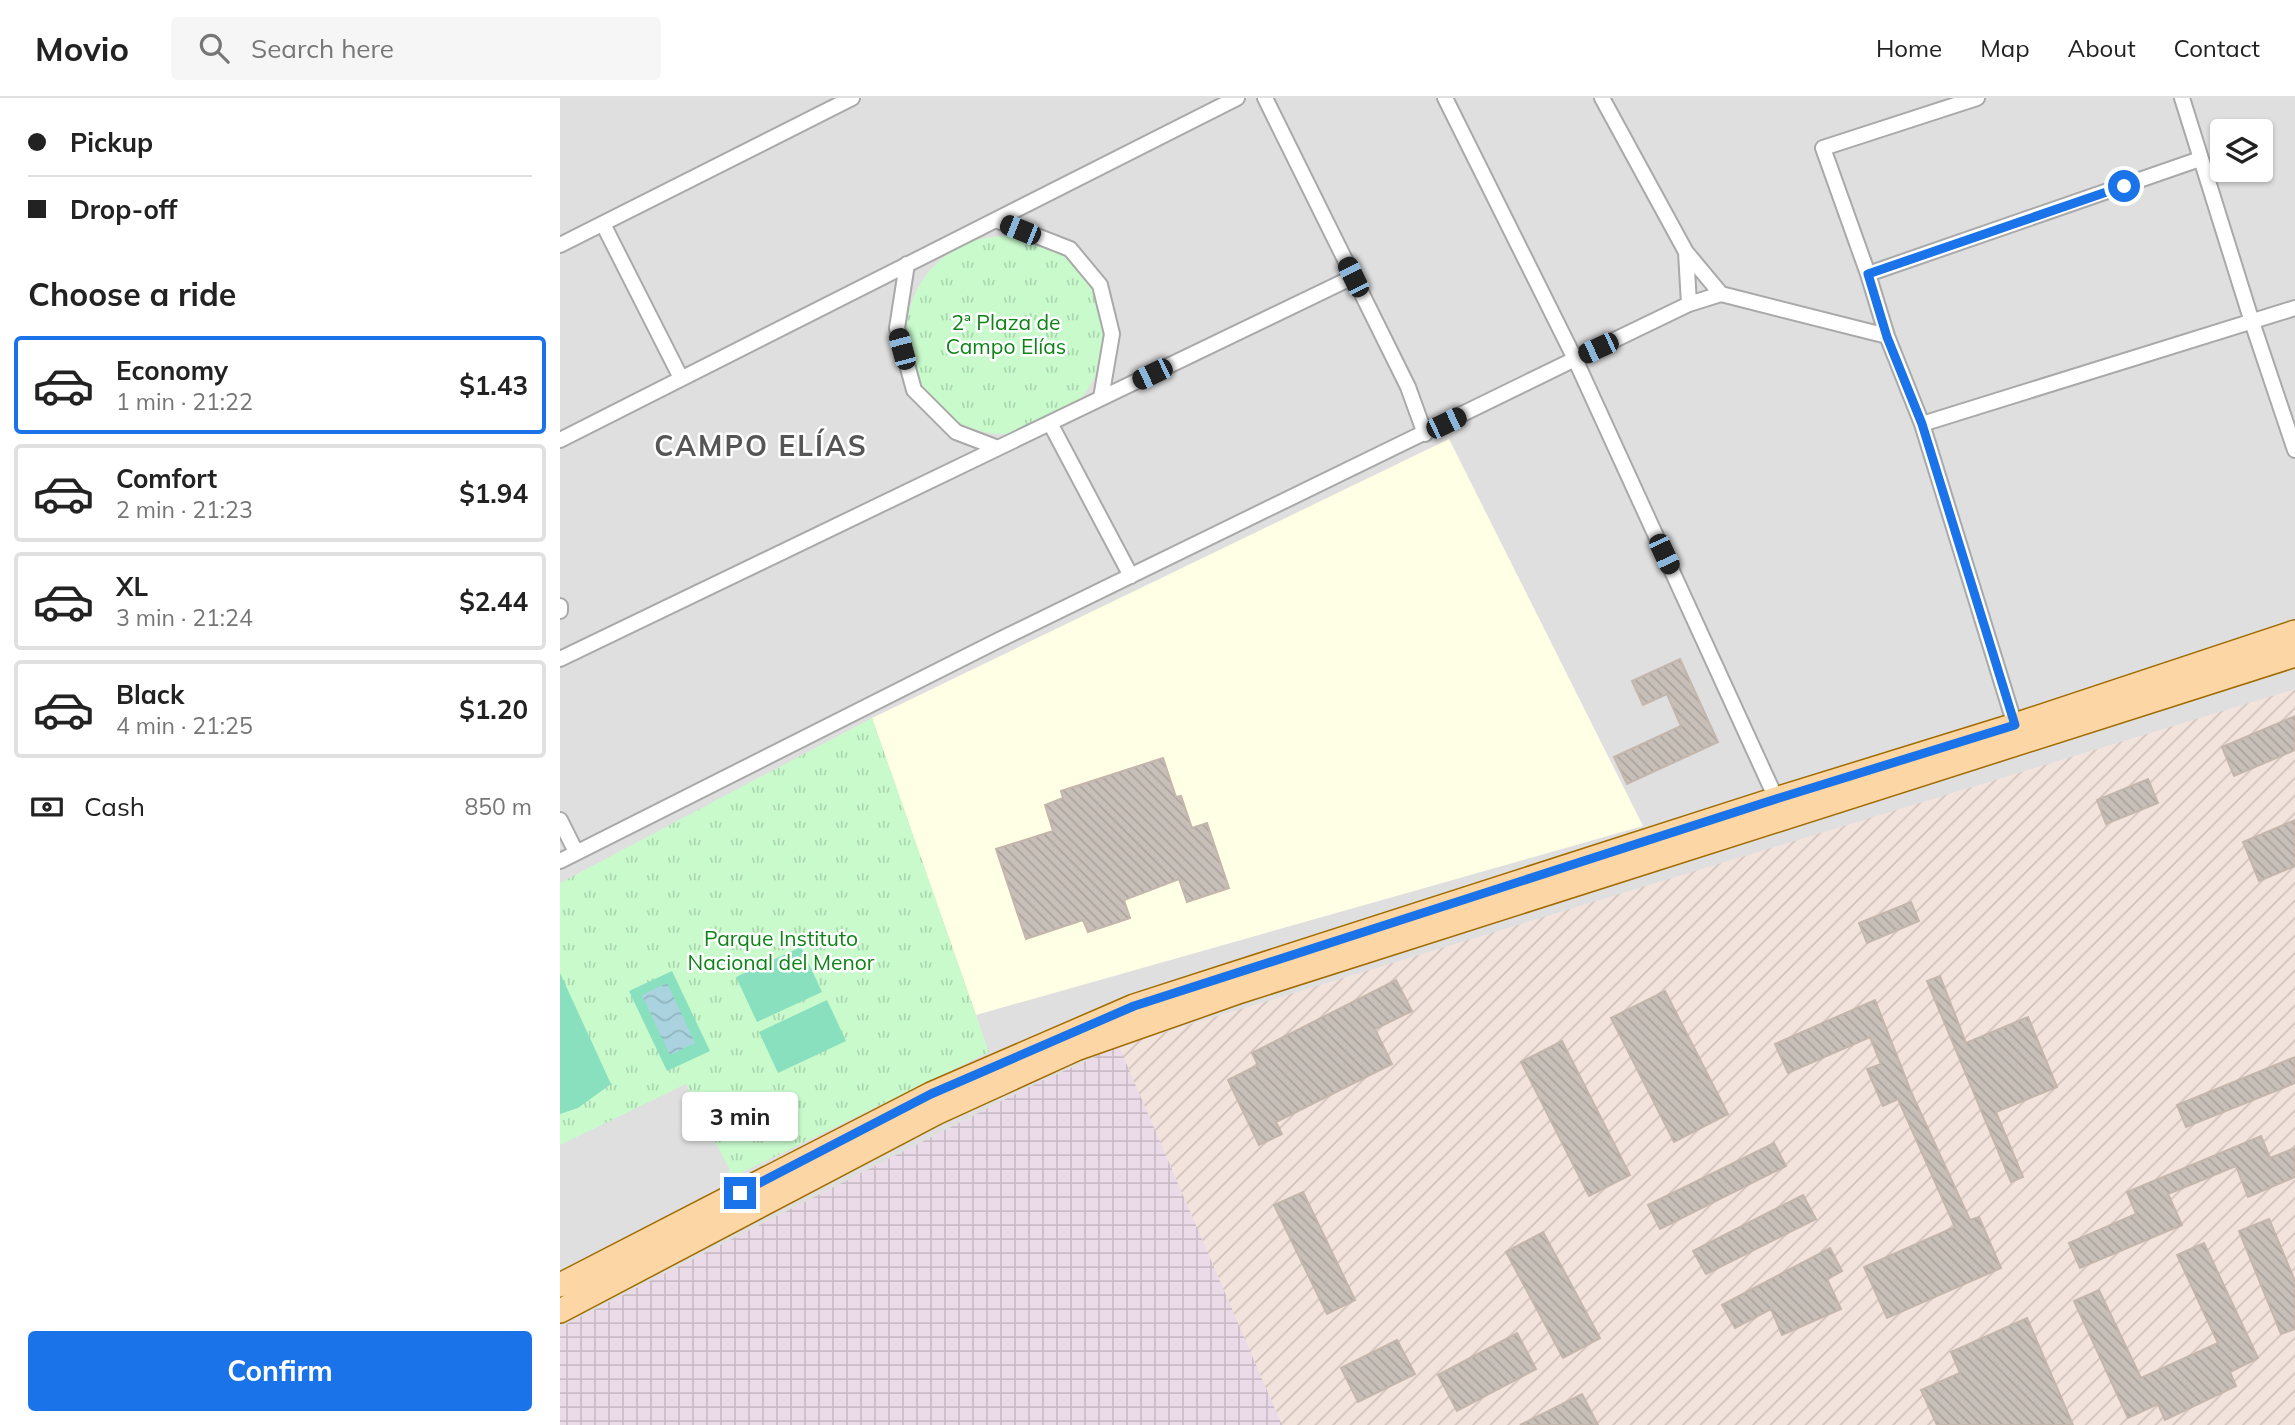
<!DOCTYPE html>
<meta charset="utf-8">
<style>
body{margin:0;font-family:Mulish,sans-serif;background:#f6f6f6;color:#222;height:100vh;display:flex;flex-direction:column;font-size:26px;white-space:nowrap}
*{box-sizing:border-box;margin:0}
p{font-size:23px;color:#767676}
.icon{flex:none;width:38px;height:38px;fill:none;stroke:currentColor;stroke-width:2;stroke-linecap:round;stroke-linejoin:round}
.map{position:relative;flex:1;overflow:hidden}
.drawer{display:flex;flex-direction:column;background:#fff;width:560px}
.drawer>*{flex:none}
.top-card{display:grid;align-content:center;height:154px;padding:0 28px;background:#fff}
.buttons{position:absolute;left:1650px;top:21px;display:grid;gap:14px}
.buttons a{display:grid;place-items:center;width:63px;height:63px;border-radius:7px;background:#fff;box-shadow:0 2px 5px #0004;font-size:35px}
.end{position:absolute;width:32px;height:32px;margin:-16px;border:9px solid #1a73e8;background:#fff;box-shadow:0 0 0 4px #fff}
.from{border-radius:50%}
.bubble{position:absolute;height:49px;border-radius:7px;background:#fff;box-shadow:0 2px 5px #0004;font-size:23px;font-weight:700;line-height:49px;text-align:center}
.car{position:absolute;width:21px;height:42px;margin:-21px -10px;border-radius:9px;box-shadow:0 0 5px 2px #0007;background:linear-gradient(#222 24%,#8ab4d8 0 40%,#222 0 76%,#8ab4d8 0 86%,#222 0)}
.top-card b{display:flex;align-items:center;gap:24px;height:66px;font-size:26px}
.top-card b+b{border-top:2px solid #e0e0e0}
.top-card i{width:18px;height:18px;background:#222}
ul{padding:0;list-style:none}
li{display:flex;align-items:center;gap:21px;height:98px;margin:0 14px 10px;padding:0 14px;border:4px solid #e0e0e0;border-radius:7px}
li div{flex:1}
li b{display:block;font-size:26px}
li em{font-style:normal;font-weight:700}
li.active{border-color:#1a73e8}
li>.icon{width:63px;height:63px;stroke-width:1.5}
h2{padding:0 28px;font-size:32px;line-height:84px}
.pay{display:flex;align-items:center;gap:18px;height:77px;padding:0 28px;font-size:26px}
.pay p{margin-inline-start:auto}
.button{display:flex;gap:14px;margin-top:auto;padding:14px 28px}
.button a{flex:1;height:80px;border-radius:7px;background:#1a73e8;color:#fff;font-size:28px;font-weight:700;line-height:80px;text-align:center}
header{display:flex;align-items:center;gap:42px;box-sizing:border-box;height:98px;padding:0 35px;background:#fff;border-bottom:2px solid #e0e0e0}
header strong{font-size:33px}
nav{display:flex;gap:38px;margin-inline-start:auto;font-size:24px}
.search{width:490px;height:63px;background:#f6f6f6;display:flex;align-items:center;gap:18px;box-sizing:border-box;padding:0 24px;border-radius:7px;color:#767676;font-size:26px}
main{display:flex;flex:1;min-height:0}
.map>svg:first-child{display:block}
.residential{fill:#e0dfdf;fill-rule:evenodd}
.industrial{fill:url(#industrial-grid)}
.education{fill:#ffffe5}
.military{fill:url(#military-furrows)}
.park{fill:url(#park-tufts)}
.pitch{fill:#88e0be}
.water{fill:url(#water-waves)}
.building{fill:url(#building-back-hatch);stroke:#c4b6ab;stroke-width:2}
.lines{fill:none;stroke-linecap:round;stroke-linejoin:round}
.minor-casing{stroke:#a9a9a9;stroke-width:18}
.primary-casing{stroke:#a06b00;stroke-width:26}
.minor{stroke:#fff;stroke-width:14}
.primary{stroke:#fcd6a4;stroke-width:23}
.route{stroke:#1a73e8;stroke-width:9}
.labels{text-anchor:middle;stroke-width:5;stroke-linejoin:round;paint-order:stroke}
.park-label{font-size:21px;fill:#0c8416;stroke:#fff}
.district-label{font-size:28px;font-weight:bold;letter-spacing:2px;fill:#555;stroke:#fff}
</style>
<header>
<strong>Movio</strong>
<div class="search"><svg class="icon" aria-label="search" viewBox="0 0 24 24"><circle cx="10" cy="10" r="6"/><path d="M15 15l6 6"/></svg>Search here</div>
<nav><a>Home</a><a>Map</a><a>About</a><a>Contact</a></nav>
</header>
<main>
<section class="drawer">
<div class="top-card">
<b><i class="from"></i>Pickup</b>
<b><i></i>Drop-off</b>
</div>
<h2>Choose a ride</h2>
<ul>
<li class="active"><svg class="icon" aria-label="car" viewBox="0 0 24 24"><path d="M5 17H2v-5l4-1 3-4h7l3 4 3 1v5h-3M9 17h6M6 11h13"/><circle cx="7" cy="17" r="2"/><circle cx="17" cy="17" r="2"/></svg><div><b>Economy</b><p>1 min · 21:22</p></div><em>$1.43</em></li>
<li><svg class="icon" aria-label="car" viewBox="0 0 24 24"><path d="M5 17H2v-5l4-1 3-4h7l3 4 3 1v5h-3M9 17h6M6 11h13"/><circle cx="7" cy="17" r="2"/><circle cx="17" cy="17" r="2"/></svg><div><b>Comfort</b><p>2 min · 21:23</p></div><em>$1.94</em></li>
<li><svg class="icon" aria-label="car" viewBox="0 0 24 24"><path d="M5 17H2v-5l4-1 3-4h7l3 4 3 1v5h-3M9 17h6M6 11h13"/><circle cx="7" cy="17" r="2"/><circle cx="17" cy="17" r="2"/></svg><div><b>XL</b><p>3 min · 21:24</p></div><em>$2.44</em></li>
<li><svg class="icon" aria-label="car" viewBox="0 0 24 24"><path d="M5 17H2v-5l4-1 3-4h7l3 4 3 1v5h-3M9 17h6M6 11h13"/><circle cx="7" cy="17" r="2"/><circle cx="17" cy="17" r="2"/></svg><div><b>Black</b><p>4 min · 21:25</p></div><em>$1.20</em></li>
</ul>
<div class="pay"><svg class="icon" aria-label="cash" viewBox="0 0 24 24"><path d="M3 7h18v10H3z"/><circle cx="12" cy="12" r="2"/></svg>Cash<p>850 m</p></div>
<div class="button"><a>Confirm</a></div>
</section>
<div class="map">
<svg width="1735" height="1327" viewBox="0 0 1735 1327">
<defs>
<pattern id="industrial-grid" width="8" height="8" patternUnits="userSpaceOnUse" patternTransform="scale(1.75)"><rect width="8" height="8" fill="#ebdbe8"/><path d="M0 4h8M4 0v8" fill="none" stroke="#c9bcc7"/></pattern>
<pattern id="military-furrows" width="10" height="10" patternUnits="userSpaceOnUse" patternTransform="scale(1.75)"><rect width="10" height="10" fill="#f3e3dd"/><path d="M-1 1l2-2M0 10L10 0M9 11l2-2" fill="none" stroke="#d0c2bd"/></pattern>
<pattern id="park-tufts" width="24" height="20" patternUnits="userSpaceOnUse" patternTransform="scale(1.75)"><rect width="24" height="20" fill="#c8facc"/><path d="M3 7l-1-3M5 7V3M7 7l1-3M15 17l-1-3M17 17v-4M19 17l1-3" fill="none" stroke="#acd6af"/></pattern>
<pattern id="water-waves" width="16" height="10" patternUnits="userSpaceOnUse" patternTransform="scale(1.75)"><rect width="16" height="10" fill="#aad3df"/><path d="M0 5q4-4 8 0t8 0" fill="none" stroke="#92b5bf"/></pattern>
<pattern id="building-back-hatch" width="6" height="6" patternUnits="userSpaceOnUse" patternTransform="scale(1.75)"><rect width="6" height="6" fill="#c7bfb8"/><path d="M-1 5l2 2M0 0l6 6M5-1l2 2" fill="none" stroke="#aba49e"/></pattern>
</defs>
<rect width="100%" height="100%" fill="#f2efe9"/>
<path class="residential" d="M0,0H1735V1327H0ZM1662,33H1701V72H1662Z"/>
<path class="industrial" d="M559,948L722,1327H0V1229L473,987Z"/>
<path class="education" d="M889,341L1083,728L416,917L312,620Z"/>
<path class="military" d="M1735,591V1327H722L559,948Z"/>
<path class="park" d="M346 237a99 99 0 1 1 198 0a99 99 0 1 1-198 0Z
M312,620L429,954L173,1079L126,986L0,1047V785Z"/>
<path class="pitch" d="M241,849L262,894L197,924L176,879Z
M112,873L150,953L107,973L69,893Z
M0,875L51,986L18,1010L0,1016Z
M267,902L286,943L218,975L199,934Z"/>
<path class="water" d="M107,885L135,945L110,957L82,897Z"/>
<path class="building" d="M1120,561L1158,644L1067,686L1054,659L1121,628L1107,596L1083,607L1072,583Z
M1735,618V652L1674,678L1662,649Z
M603,660L616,699L621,698L632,730L647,725L669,790L627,804L619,781L564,802L570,820L528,834L523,822L466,841L436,751L493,733L485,707L503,700L501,693Z
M1588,681L1598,705L1546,726L1537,702Z
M1735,722V768L1699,783L1683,744Z
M1351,804L1359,823L1307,845L1299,825Z
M1380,878L1406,945L1468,919L1497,989L1436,1014L1463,1079L1451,1084L1367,883Z
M836,882L852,913L815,931L832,966L716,1024L722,1036L699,1047L668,982L698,967L692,955Z
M1105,893L1168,1016L1114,1044L1051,920Z
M1315,902L1352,996L1410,1122L1419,1119L1441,1170L1327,1220L1304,1169L1395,1129L1338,1001L1323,1008L1307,971L1321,966L1310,939L1228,975L1215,946Z
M1002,943L1070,1077L1029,1098L961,964Z
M1735,959V985L1626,1029L1617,1007Z
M1701,1038L1710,1060L1735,1050V1079L1688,1099L1676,1068L1608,1096L1622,1127L1520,1170L1509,1145L1576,1116L1567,1094Z
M1214,1045L1226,1068L1100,1131L1088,1107Z
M743,1094L795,1202L767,1216L714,1107Z
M1243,1097L1256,1121L1146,1176L1133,1153Z
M1709,1121L1735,1183V1231L1721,1236L1679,1133Z
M983,1134L1040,1240L1003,1260L946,1154Z
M1644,1145L1698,1260L1670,1274L1676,1288L1605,1322L1598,1306L1568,1320L1514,1203L1539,1192L1581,1280L1658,1245L1617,1157Z
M1270,1150L1282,1173L1267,1181L1281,1211L1222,1237L1211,1211L1175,1230L1162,1207Z
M1467,1220L1513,1327H1377L1361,1292L1400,1275L1391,1254Z
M957,1235L976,1271L897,1313L878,1277Z
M837,1242L855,1276L798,1304L781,1270Z
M1022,1296L1038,1327H960Z"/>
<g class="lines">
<g class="minor-casing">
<path id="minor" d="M705,0L848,289L865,336
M885,0L1015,261L1219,707
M1042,0L1126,154L1161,196L1327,238
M1417,0L1263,50L1308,176L1327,238L1362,326L1455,627
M1622,0L1692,224L1735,352
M436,122L510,151L540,187L552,236L541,300
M43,126L121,280
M0,147L292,0
M1126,154L1129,206
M347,166L337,230L354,292L396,334L438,350
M1308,176L1640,61
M490,325L571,478
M1362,326L1735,210
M0,342L677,0
M0,508V513
M0,561L793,179
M0,722L16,754
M0,763L439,542L1015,261L1129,206L1161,196"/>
</g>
<g class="primary-casing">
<path id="primary" d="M0,1187L371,996L574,908L1216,701L1455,627L1735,534
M0,1213L376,1015L516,951L681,893L1735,557"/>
</g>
<use href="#minor" class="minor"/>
<use href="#primary" class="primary"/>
</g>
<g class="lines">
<path class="route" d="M180,1095L371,996L574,908L1216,701L1455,627L1362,326L1327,239L1308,176L1564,88"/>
</g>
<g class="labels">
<g class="park-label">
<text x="446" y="232">2ª Plaza de<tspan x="446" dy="24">Campo Elías</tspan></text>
<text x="221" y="848">Parque Instituto<tspan x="221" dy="24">Nacional del Menor</tspan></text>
</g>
<g class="district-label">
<text x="201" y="358">CAMPO ELÍAS</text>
</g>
</g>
</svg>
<div class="buttons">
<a><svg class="icon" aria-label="layers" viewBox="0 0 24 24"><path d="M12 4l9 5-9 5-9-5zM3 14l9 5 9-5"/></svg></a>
</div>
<i class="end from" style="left:1564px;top:88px"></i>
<i class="end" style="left:180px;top:1095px"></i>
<div class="bubble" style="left:122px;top:994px;width:116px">3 min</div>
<i class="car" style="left:460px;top:132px;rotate:292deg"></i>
<i class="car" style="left:793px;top:179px;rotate:334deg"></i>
<i class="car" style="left:1038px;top:250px;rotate:245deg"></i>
<i class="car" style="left:342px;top:251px;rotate:345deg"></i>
<i class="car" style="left:592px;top:276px;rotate:244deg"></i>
<i class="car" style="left:886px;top:325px;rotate:64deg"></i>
<i class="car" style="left:1104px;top:456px;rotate:155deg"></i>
</div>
</main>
